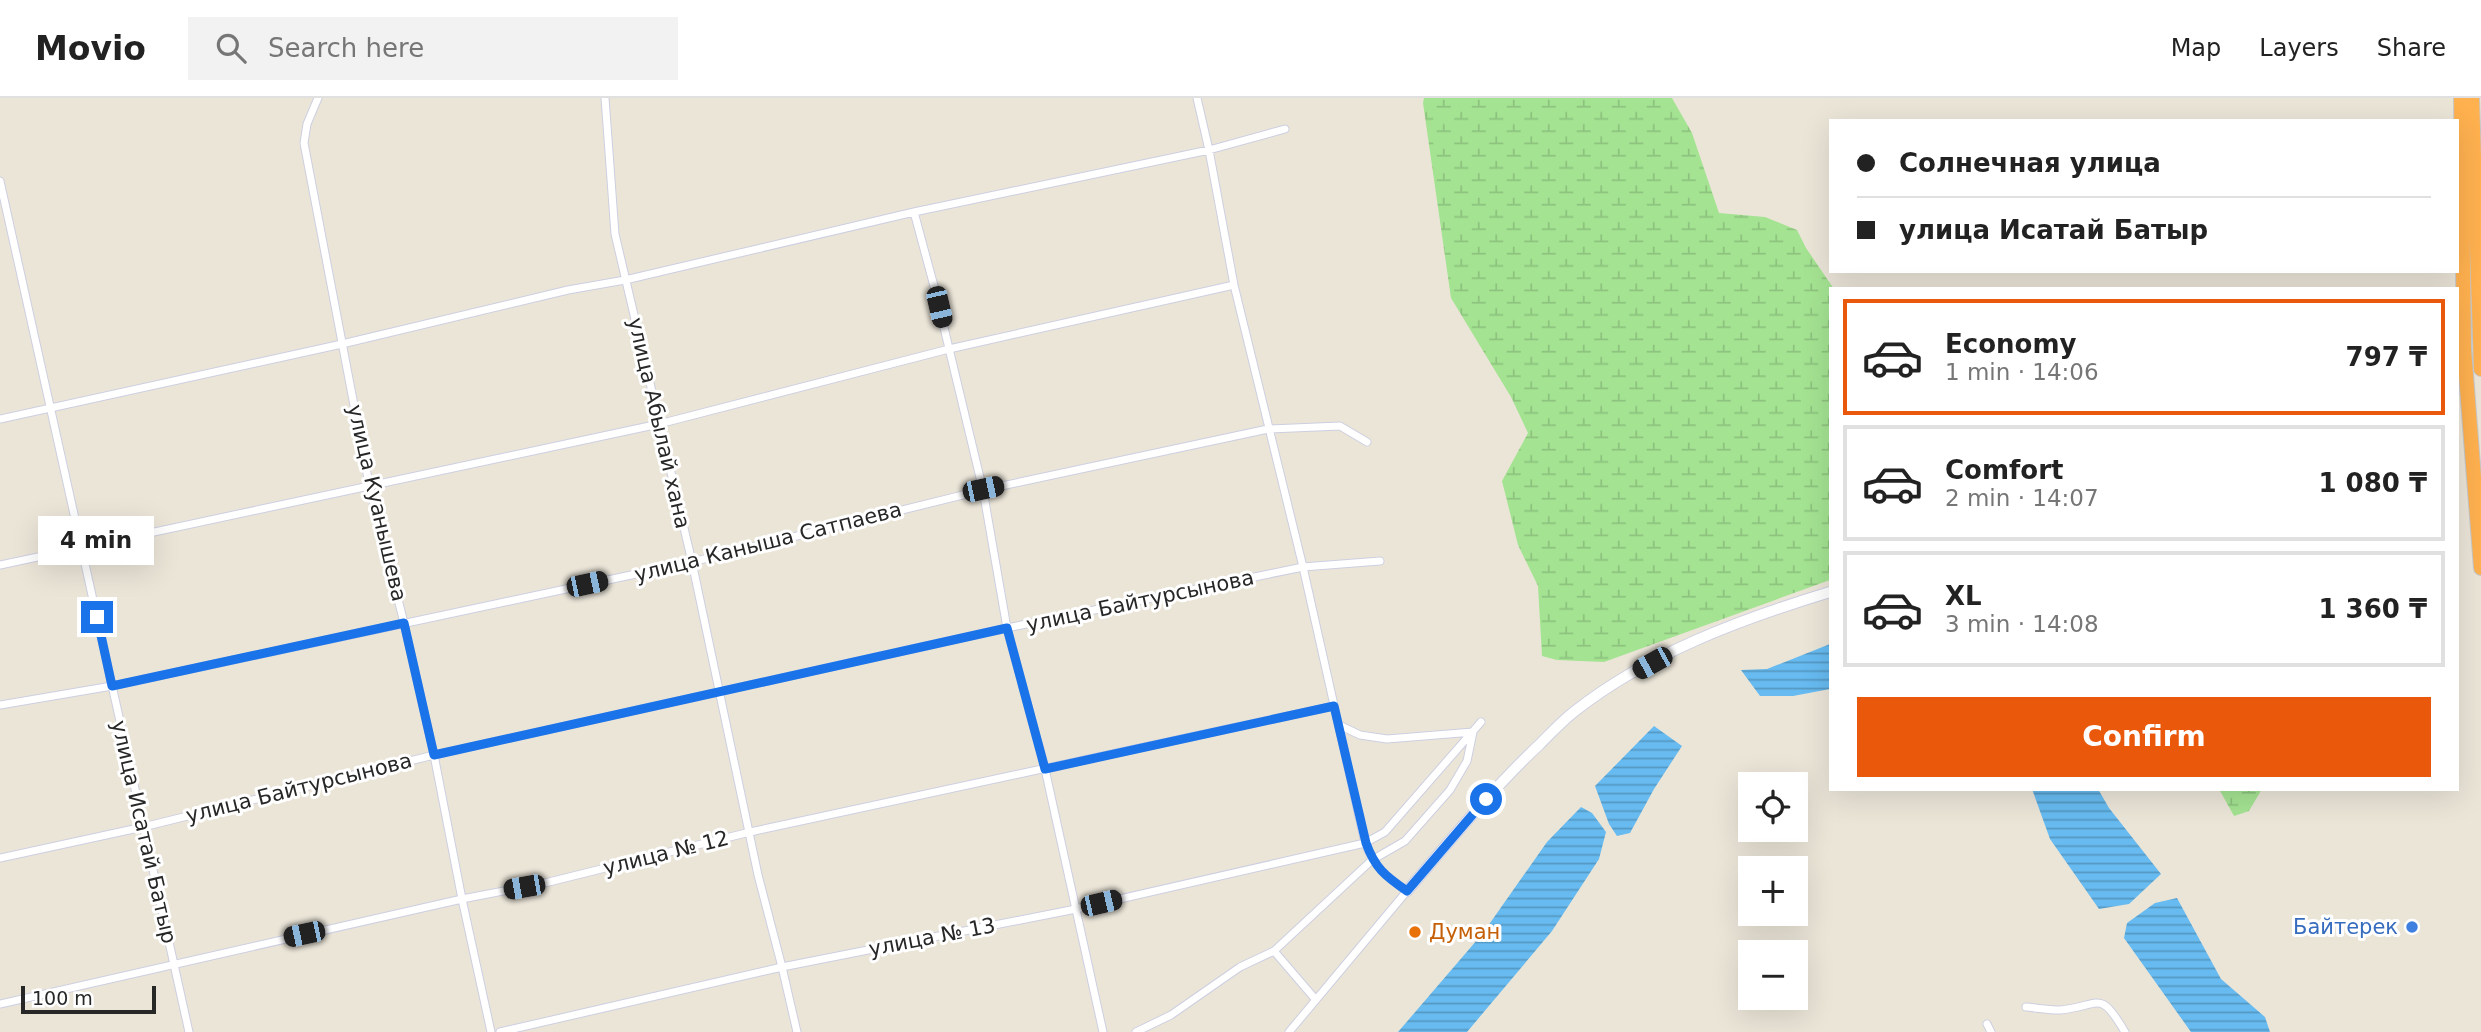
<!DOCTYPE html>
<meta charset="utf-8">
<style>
body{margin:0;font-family:"DejaVu Sans",sans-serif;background:#f2f2f2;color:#222;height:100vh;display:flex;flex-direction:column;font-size:26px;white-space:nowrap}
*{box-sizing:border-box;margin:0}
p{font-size:23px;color:#767676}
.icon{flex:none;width:38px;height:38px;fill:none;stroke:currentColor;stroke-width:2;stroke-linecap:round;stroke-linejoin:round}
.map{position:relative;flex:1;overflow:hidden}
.side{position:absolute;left:1829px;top:189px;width:630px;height:504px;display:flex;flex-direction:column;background:#fff;border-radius:0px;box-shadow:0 7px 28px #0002}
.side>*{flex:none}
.hud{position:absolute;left:1829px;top:21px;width:630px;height:154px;border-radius:0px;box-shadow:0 7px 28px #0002;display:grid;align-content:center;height:154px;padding:0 28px;background:#fff}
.fabs{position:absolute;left:1738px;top:674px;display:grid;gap:14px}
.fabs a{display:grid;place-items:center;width:70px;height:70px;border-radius:0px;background:#fff;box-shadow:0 7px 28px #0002;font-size:35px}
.scale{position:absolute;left:21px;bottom:18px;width:135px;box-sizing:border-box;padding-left:7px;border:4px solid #272727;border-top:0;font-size:19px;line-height:24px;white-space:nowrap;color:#272727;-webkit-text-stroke:5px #fff;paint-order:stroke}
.end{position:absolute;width:32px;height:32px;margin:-16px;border:9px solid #1a73e8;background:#fff;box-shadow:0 0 0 4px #fff}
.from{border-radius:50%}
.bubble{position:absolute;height:49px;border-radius:0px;background:#fff;box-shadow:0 7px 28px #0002;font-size:23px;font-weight:700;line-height:49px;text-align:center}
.car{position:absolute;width:21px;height:42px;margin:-21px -10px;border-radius:9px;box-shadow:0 0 5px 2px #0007;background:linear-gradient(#222 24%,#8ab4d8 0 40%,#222 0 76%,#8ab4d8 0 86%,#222 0)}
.hud b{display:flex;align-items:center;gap:24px;height:66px;font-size:26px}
.hud b+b{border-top:2px solid #e0e0e0}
.hud i{width:18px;height:18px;background:#222}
ul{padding:12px 0 0;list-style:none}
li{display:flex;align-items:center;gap:21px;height:116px;margin:0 14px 10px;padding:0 14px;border:4px solid #e0e0e0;border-radius:0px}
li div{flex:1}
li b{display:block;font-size:26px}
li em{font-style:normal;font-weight:700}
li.current{border-color:#ea580c}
li>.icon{width:63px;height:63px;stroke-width:1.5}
.action{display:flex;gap:14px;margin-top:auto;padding:14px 28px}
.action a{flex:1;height:80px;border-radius:0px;background:#ea580c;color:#fff;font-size:28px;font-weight:700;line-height:80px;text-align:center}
header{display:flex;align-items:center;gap:42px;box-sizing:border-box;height:98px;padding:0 35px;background:#fff;border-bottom:2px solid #e0e0e0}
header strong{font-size:33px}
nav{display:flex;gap:38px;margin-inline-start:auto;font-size:24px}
.search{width:490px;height:63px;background:#f2f2f2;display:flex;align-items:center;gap:18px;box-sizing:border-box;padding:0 24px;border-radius:0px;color:#767676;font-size:26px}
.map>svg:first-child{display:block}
.wetland{fill:url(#wetland-marsh)}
.water{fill:url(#water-rules)}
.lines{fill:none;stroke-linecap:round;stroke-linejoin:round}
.street-casing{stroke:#cdcfe1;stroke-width:9}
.secondary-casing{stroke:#cdcfe1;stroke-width:12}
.highway-casing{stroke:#c7c7c7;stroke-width:16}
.street{stroke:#fff;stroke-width:7}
.secondary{stroke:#fff;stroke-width:10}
.highway{stroke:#ffb14f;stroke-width:14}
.route{stroke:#1a73e8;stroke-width:9}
.shop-dot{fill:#3f7fe0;stroke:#fff;stroke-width:2.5}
.food-dot{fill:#e8710a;stroke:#fff;stroke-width:2.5}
.labels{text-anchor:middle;stroke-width:6;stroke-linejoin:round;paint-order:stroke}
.street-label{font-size:21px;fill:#272727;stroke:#fff}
.shop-label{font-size:21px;fill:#366cbe;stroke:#fff;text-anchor:end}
.food-label{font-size:21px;fill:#c56008;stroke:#fff;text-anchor:start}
</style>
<header>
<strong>Movio</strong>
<div class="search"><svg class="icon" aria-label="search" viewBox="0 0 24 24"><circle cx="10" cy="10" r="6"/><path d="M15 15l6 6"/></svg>Search here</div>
<nav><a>Map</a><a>Layers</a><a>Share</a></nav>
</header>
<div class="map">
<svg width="2481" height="934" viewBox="0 0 2481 934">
<defs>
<pattern id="wetland-marsh" width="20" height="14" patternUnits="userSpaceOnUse" patternTransform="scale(1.75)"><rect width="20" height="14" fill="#a4e392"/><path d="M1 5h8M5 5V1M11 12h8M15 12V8" fill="none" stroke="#8dc37e"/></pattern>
<pattern id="water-rules" width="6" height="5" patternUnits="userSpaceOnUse" patternTransform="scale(1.75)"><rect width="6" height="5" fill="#67bbf1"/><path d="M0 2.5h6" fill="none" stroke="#5598c3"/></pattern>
</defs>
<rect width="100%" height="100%" fill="#ebe5d8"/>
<path class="wetland" d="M1424,0H1672L1692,35L1719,115L1765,119L1797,132L1806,150L1834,191H1830V482L1604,564L1557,562L1542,558L1538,488L1518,447L1502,383L1528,335L1511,299L1451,200L1423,5Z
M2219,691H2262L2249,713L2234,718Z"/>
<path class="water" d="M1830,546V591L1793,598H1760L1741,572L1767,571Z
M1654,628L1682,648L1654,691L1630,735L1617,738L1609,726L1595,688Z
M2032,691H2098L2109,710L2161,776L2129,806L2099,811L2050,741Z
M1581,709L1592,715L1606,734L1599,761L1552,833L1467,934H1398L1483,835L1547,744Z
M2177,800L2221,881L2265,919L2270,934H2191L2124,840L2127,825L2155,805Z"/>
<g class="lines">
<g class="street-casing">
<path id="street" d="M318,0L307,26L304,45L369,386L404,525L434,657L462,801L491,934
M605,0L615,136L692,464L758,777L782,869L797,934
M1197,0L1209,52L1234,187L1303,469L1365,745C1375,770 1386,778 1407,793L1289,934
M0,83L189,934
M914,114L934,188L983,392L1007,530L1045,671L1103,934
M0,321L342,246L568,192L625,182L914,114L1209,52L1285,31
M0,467L659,326L949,251L1234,187
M0,607L112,588L692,464L983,392L1268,331L1340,328L1367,344
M0,760L143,729L434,657L1007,530L1303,469L1380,463
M1274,853L1316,902
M0,906L462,801L545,785L750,734L1334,608
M2026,909C2037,910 2049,912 2060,912C2101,908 2099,890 2125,934
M1987,926L1991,934
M500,934L782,869L1076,811L1365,745L1385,734L1481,624
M1136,934L1171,917L1240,869L1274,853L1372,762L1405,743L1450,692L1467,663L1473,634L1387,641L1360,637L1339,627"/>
</g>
<g class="secondary-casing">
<path id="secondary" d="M1407,793C1450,743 1491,692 1540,646C1551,635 1562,623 1575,613C1649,555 1741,521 1830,494"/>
</g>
<g class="highway-casing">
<path id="highway" d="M2461,0L2464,251L2481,470
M2472,0L2481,271"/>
</g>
<use href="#street" class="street"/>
<use href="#secondary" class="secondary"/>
<use href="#highway" class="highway"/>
</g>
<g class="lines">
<path class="route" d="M97,519L112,588L404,525L434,657L1007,530L1045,671L1334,608L1366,745C1375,770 1385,778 1407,793L1486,701"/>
</g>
<circle class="shop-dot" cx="2412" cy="829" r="7"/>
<circle class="food-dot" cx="1415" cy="834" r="7"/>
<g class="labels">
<g class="street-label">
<text transform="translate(659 325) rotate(77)" y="7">улица Абылай хана</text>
<text transform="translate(377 405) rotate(77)" y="7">улица Куанышева</text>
<text transform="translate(768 444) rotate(-14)" y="7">улица Каныша Сатпаева</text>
<text transform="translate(1140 503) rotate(-12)" y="7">улица Байтурсынова</text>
<text transform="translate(299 690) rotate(-14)" y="7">улица Байтурсынова</text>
<text transform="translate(144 734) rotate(77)" y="7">улица Исатай Батыр</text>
<text transform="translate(666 755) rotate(-14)" y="7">улица № 12</text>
<text transform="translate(932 839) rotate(-11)" y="7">улица № 13</text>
</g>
<g class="shop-label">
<text x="2398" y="836">Байтерек</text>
</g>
<g class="food-label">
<text x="1429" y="841">Думан</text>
</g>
</g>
</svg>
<div class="fabs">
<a><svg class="icon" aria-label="locate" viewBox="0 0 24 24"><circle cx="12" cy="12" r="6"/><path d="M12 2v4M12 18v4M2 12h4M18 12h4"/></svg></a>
<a>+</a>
<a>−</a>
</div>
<div class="scale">100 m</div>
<i class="end from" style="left:1486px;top:701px"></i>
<i class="end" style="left:97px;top:519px"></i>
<div class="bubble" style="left:38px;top:418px;width:116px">4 min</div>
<i class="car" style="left:939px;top:209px;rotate:167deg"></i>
<i class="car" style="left:983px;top:391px;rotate:78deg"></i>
<i class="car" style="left:587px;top:486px;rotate:78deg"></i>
<i class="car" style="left:1652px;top:565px;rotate:241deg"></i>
<i class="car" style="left:524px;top:789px;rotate:260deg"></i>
<i class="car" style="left:1101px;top:805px;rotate:77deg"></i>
<i class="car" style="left:304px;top:836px;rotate:258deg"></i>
<div class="hud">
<b><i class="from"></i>Солнечная улица</b>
<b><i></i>улица Исатай Батыр</b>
</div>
<section class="side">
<ul>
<li class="current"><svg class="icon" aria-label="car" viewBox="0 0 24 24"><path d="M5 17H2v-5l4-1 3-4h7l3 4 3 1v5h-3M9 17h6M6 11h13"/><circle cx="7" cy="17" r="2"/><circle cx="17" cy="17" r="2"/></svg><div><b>Economy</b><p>1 min · 14:06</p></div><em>797 ₸</em></li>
<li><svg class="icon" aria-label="car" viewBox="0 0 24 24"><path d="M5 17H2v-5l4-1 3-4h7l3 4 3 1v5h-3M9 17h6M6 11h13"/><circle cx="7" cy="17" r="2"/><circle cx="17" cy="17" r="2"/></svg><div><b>Comfort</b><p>2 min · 14:07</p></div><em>1 080 ₸</em></li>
<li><svg class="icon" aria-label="car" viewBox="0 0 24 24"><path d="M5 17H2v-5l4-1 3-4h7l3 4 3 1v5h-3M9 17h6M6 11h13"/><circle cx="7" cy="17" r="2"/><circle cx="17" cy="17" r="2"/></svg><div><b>XL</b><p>3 min · 14:08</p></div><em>1 360 ₸</em></li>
</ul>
<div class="action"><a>Confirm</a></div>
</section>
</div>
